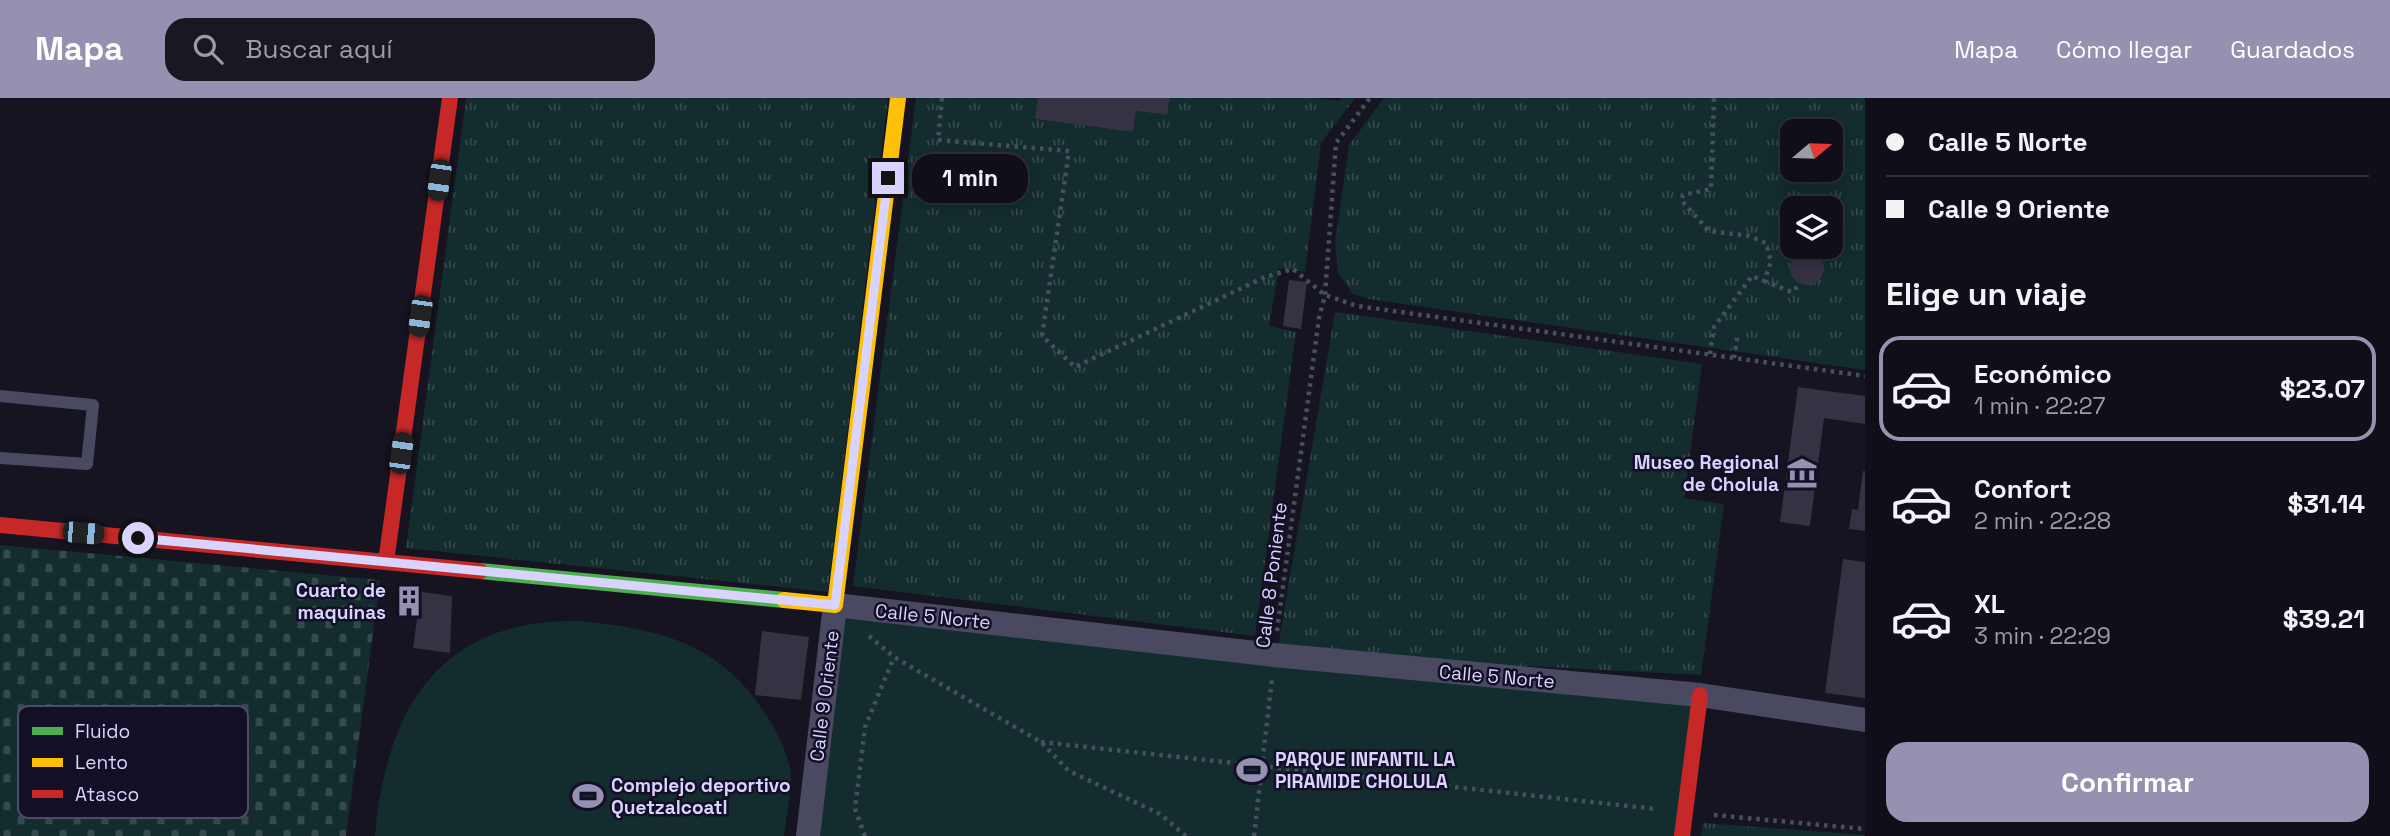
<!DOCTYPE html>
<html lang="es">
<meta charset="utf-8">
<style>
body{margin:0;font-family:"Space Grotesk",sans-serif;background:#191822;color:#f1f3f6;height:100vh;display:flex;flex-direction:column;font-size:26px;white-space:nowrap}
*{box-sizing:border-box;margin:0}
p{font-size:23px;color:#9c9ca2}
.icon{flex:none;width:38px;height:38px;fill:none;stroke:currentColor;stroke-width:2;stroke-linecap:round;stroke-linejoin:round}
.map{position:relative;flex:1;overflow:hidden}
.drawer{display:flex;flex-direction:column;background:#100f19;width:525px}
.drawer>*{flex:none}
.guide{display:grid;align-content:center;height:154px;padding:0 21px;background:#100f19}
.needle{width:46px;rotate:71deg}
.buttons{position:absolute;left:1780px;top:21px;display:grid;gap:14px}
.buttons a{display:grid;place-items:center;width:63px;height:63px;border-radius:14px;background:#100f19;box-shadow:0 4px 18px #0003,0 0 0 2px #302f38;font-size:35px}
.end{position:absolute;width:32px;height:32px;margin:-16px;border:9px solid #d9d4ff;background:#111;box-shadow:0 0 0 4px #111}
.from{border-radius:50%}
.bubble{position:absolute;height:49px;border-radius:21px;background:#100f19;box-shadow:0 4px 18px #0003,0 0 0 2px #302f38;font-size:23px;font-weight:700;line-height:49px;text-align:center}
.car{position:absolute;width:21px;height:42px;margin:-21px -10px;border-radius:9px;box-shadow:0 0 5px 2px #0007;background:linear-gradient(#222 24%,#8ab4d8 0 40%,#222 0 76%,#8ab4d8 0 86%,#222 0)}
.guide b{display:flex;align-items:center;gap:24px;height:66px;font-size:26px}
.guide b+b{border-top:2px solid #302f38}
.guide i{width:18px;height:18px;background:#f1f3f6}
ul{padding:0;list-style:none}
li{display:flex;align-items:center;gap:21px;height:105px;margin:0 14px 10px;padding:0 7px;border:4px solid transparent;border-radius:21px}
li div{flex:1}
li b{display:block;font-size:26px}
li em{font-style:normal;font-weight:700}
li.current{border-color:#9591b1}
li>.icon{width:63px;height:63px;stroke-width:1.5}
h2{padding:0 21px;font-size:32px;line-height:84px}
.cta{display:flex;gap:14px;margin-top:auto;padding:14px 21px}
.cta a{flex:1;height:80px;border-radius:21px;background:#9591b1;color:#fff;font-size:28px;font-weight:700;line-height:80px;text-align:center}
header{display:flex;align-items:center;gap:42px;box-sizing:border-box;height:98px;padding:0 35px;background:#9591b1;color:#fff}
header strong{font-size:33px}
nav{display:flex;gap:38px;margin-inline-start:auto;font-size:24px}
.search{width:490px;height:63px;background:#191822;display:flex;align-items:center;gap:18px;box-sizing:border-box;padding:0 24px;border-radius:21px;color:#9c9ca2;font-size:26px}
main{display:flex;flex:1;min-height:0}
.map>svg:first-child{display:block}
.grass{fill:url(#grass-tufts);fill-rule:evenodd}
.cemetery{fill:url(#cemetery-stones)}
.pitch{fill:#132c2d}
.building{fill:#343243}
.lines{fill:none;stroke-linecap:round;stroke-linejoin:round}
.path{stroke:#44505f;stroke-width:4.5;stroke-dasharray:3.5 5;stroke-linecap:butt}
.lane{stroke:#4a4962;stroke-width:12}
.street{stroke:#4a4962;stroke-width:24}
.fast{stroke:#4caf50;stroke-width:16}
.slow{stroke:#ffc107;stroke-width:16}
.jam{stroke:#c62828;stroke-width:16}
.route{stroke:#d9d4ff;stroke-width:9}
.labels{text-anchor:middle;stroke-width:5;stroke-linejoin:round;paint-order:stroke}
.poi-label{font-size:19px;font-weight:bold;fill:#d9d4ff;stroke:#130f26;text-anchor:end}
.street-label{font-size:19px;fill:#d9d4ff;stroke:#130f26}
.key{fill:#130f26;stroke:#4e4a67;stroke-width:2}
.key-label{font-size:19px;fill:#d9d4ff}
</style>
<header>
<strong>Mapa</strong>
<div class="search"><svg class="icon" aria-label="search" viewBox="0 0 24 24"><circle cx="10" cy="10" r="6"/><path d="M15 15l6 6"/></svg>Buscar aquí</div>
<nav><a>Mapa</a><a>Cómo llegar</a><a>Guardados</a></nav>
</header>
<main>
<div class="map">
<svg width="1865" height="738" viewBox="0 0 1865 738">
<defs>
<pattern id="grass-tufts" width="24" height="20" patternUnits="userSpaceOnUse" patternTransform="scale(1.75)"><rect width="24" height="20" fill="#132c2d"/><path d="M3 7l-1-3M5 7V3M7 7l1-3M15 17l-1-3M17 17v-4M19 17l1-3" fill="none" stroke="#354a4c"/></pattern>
<pattern id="cemetery-stones" width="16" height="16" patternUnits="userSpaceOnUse" patternTransform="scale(1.75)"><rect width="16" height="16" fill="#132c2d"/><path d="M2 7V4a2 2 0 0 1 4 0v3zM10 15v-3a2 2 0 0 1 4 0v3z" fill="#354a4c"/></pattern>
</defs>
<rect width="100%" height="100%" fill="#161421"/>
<path class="grass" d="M466,0H888L828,494L406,450Z
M916,0H1038L1036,21L1132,34L1136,13L1167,17L1170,0H1314L1340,3L1341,0H1355L1321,45L1305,174L1279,170L1269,228L1296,234L1255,538L853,488Z
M1384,0H1865V272L1369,201L1353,196L1338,175L1335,145L1349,47ZM1830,33V72H1792V33ZM1830,110V149H1792V110Z
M1335,214L1702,266L1684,400L1724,406L1701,577L1277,555Z
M1703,725L1865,737V738H1701Z"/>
<path class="cemetery" d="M0,447L380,482L346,738H0Z"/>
<path class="pitch" d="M838,511L1694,605L1675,738H811Z
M578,523C660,530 723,546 768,620C778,636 791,661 791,680C791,699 786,719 784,738H375C386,611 439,521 578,523Z"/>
<path class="building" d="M1038,0H1170L1167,17L1136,13L1133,34L1035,21Z
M1790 170a17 17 0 1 1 34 0a17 17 0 1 1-34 0Z
M1289,182L1307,184L1301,231L1283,228Z
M1798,289L1865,298V326L1824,320L1810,428L1780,424Z
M1863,373H1865V433L1849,431L1852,411L1858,412Z
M1843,461L1865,464V600L1825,595Z
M398,487L422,488L421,494L452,498L450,555L413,550L418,514L397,512Z
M762,533L809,539L801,602L755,597Z"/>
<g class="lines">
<path class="path" d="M942,0L938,42L1069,53L1042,238L1075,269L1265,179L1293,171L1325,197L1357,208L1865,278
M1764,183L1792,194L1800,186
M1710,256L1714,229L1752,178L1764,183L1771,164L1766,145L1749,138L1709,133L1681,102L1683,97L1711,91L1714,0
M1734,260L1738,235
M1277,533L1319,220L1325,197L1336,45L1370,0
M869,538L894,559L1041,644L1069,673L1160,716L1186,738
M1041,644L1656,711
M1714,717L1865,731
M865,738L855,711L865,629L894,559
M1254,738L1272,580"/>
<path class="lane" d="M0,298L93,307L87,366L0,360"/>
<path class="street" d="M808,738L835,507L1274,557L1700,597L1865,622"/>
<path class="fast" d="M480,473L784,502"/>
<path class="slow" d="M784,502L835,507L898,0"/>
<path class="jam" d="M0,427L480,473
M386,464L450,0
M1682,738L1700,597"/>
</g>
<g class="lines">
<path class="route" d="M138,440L835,507L888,80"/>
</g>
<defs>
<g id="museum-bare" transform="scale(2.415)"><path d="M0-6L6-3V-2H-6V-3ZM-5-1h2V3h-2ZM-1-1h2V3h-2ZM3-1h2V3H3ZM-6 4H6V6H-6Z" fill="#9591b1" stroke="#130f26" stroke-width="2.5" paint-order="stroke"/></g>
<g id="building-bare" transform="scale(2.415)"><path d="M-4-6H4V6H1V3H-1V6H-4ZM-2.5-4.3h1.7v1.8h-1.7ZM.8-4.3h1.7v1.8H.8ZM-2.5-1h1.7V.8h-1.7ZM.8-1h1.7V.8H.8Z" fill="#9591b1" stroke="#130f26" stroke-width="2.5" paint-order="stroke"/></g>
<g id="stadium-bare" transform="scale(2.415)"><path d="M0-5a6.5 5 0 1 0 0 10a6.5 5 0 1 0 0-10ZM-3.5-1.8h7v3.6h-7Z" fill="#9591b1" stroke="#130f26" stroke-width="2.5" paint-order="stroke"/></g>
</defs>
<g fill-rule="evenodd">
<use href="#museum-bare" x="1802" y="375"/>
<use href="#building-bare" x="409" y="503"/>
<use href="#stadium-bare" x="1252" y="672"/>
<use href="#stadium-bare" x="588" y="698"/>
</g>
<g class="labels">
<g class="poi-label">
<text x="1779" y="371">Museo Regional<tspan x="1779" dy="22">de Cholula</tspan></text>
<text x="386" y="499">Cuarto de<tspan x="386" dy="22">maquinas</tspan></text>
<text x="1275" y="668" text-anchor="start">PARQUE INFANTIL LA<tspan x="1275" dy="22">PIRAMIDE CHOLULA</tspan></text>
<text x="611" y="694" text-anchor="start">Complejo deportivo<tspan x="611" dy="22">Quetzalcoatl</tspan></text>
</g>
<g class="street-label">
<text transform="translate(1271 477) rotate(-83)" y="7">Calle 8 Poniente</text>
<text transform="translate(933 518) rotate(6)" y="7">Calle 5 Norte</text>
<text transform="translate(1497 578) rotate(5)" y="7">Calle 5 Norte</text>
<text transform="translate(824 598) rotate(-83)" y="7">Calle 9 Oriente</text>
</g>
</g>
<rect x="18" y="608" width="230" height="112" rx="10" class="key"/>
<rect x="32" y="629" width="31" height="8" fill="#4caf50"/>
<rect x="32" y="660" width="31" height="9" fill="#ffc107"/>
<rect x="32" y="692" width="31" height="8" fill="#c62828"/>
<g class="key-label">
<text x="75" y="640">Fluido</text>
<text x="75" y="671">Lento</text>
<text x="75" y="703">Atasco</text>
</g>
</svg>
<div class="buttons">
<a><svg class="needle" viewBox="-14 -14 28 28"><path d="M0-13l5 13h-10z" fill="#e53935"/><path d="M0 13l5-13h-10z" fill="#9c9ca2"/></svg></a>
<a><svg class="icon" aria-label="layers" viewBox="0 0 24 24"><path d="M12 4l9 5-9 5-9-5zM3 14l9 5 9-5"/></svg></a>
</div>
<i class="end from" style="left:138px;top:440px"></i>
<i class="end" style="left:888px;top:80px"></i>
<div class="bubble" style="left:912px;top:56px;width:116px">1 min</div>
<i class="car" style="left:439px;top:82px;rotate:188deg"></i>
<i class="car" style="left:420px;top:218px;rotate:188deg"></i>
<i class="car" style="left:401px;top:355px;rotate:8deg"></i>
<i class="car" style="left:83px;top:435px;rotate:95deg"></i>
</div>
<section class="drawer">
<div class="guide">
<b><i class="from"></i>Calle 5 Norte</b>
<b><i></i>Calle 9 Oriente</b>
</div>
<h2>Elige un viaje</h2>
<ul>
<li class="current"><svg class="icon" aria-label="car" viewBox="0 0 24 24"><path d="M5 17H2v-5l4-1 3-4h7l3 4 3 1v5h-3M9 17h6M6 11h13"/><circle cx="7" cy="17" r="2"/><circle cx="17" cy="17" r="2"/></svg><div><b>Económico</b><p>1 min · 22:27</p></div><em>$23.07</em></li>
<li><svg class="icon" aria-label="car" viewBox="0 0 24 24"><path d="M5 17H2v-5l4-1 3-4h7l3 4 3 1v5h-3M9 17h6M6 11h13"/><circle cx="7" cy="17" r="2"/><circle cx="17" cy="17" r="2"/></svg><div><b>Confort</b><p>2 min · 22:28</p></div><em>$31.14</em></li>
<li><svg class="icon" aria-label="car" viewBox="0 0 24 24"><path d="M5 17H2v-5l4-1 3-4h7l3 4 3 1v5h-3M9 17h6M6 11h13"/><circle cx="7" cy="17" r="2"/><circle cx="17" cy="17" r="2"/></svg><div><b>XL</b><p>3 min · 22:29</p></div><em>$39.21</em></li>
</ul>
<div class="cta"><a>Confirmar</a></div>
</section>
</main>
